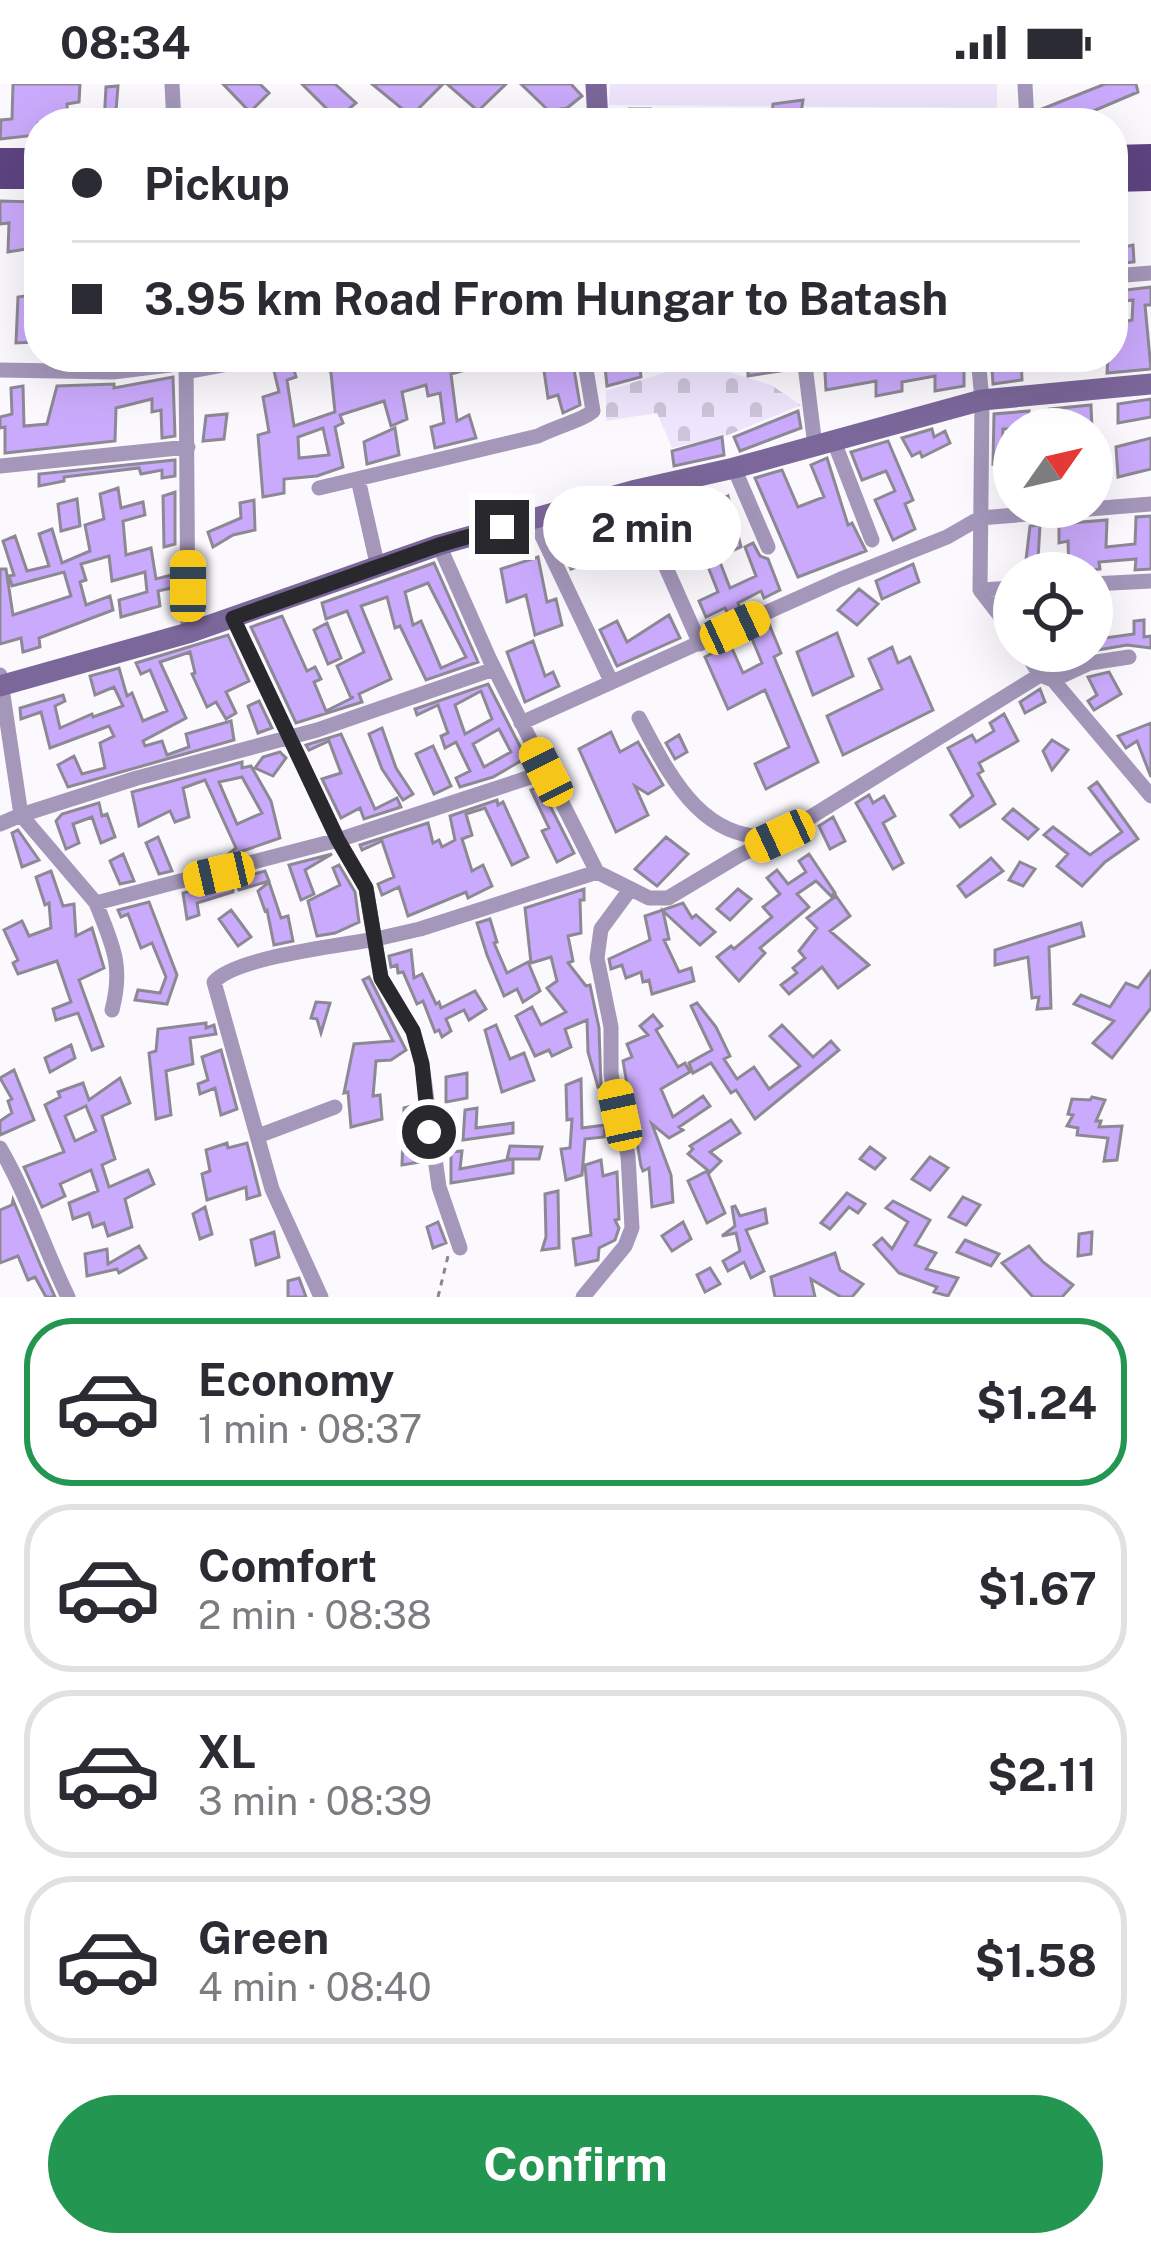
<!DOCTYPE html>
<meta charset="utf-8">
<style>
body{margin:0;font-family:"Public Sans",sans-serif;background:#f2f2f3;color:#2b2b33;height:100vh;display:flex;flex-direction:column;font-size:45px;white-space:nowrap}
*{box-sizing:border-box;margin:0}
p{font-size:39px;color:#7c7c81}
.icon{flex:none;width:66px;height:66px;fill:none;stroke:currentColor;stroke-width:2;stroke-linecap:round;stroke-linejoin:round}
.map{position:relative;height:1213px;overflow:hidden}
.sheet{display:flex;flex-direction:column;background:#fff;flex:1}
.sheet>*{flex:none}
.top-card{position:absolute;left:24px;top:24px;width:1104px;height:264px;border-radius:48px;box-shadow:0 12px 48px #0002;display:grid;align-content:center;height:264px;padding:0 48px;background:#fff}
.needle{width:78px;rotate:56deg}
.controls{position:absolute;left:993px;top:324px;display:grid;gap:24px}
.controls a{display:grid;place-items:center;width:120px;height:120px;border-radius:50%;background:#fff;box-shadow:0 12px 48px #0002;font-size:60px}
.end{position:absolute;width:54px;height:54px;margin:-27px;border:15px solid #29282c;background:#fff;box-shadow:0 0 0 6px #fff}
.from{border-radius:50%}
.bubble{position:absolute;height:84px;border-radius:42px;background:#fff;box-shadow:0 12px 48px #0002;font-size:39px;font-weight:700;line-height:84px;text-align:center}
.car{position:absolute;width:36px;height:72px;margin:-36px -18px;border-radius:15px;box-shadow:0 0 9px 3px #0007;background:linear-gradient(#f5c518 24%,#345 0 40%,#f5c518 0 76%,#345 0 86%,#f5c518 0)}
.top-card b{display:flex;align-items:center;gap:42px;height:114px;font-size:45px}
.top-card b+b{border-top:3px solid #e1e1e2}
.top-card i{width:30px;height:30px;background:#2b2b33}
ul{padding:21px 0 0;list-style:none}
li{display:flex;align-items:center;gap:36px;height:168px;margin:0 24px 18px;padding:0 24px;border:6px solid #e1e1e2;border-radius:48px}
li div{flex:1}
li b{display:block;font-size:45px}
li em{font-style:normal;font-weight:700}
li.current{border-color:#239752}
li>.icon{width:108px;height:108px;stroke-width:1.5}
.primary-button{display:flex;gap:24px;margin-top:auto;padding:24px 48px}
.primary-button a{flex:1;height:138px;border-radius:72px;background:#239752;color:#fff;font-size:48px;font-weight:700;line-height:138px;text-align:center}
.status{display:flex;justify-content:space-between;align-items:center;height:84px;padding:0 60px;background:#fff;direction:ltr}
.status svg{height:33px;fill:currentColor}
.map>svg:first-child{display:block}
.green{fill:#efe6fe}
.cemetery{fill:url(#cemetery-stones)}
.building{fill:#caaafc;stroke:#8d8994;stroke-width:3;fill-rule:evenodd}
.lines{fill:none;stroke-linecap:round;stroke-linejoin:round}
.path{stroke:#88878b;stroke-width:3;stroke-dasharray:6 6;stroke-linecap:butt}
.street{stroke:#a497ba;stroke-width:15}
.secondary{stroke:#7b679a;stroke-width:21}
.primary{stroke:#5e4481;stroke-width:24}
.route{stroke:#29282c;stroke-width:15}
</style>
<div class="status"><b>08:34</b><svg viewBox="0 0 49 12"><path d="M0 12V9h3v3zM5 12V6h3v6zM10 12V3h3v9zM15 12V0h3v12zM26 1h20v11H26zM47 4h2v5h-2z"/></svg></div>
<div class="map">
<svg width="1151" height="1213" viewBox="0 0 1151 1213">
<defs>
<pattern id="cemetery-stones" width="16" height="16" patternUnits="userSpaceOnUse" patternTransform="scale(3)"><rect width="16" height="16" fill="#efe6fe"/><path d="M2 7V4a2 2 0 0 1 4 0v3zM10 15v-3a2 2 0 0 1 4 0v3z" fill="#cdc5da"/></pattern>
</defs>
<rect width="100%" height="100%" fill="#fbf9fe"/>
<path class="green" d="M610,0H997V24L609,21Z"/>
<path class="cemetery" d="M712,283L771,301L801,321L728,351L672,364L657,329L606,337V307L667,288Z"/>
<path class="building" d="M13,0H80L79,18L67,20L68,39H38L37,51L0,55L1,36L12,35Z
M223,0H260L269,9L250,28Z
M302,0H335L356,19L337,35Z
M372,0H443L411,32Z
M447,0H506L478,27Z
M521,0H571L582,12L567,24L549,27Z
M1105,0H1136L1138,8L1070,37L1069,33L1046,39L1042,25Z
M118,2L115,39H104L106,3Z
M803,16L801,29L772,32L773,20Z
M629,25H650L647,39H626Z
M0,117L34,118L31,153L39,152V163L8,168L9,139L0,140Z
M1133,161L1134,178L1113,180V165Z
M1151,203V221H1145L1151,285L1107,289L1108,273H1113V240L1132,236L1133,216L1116,218L1117,207Z
M39,210L35,258L16,259L18,213Z
M291,273H447L467,284L466,273H501L502,276L451,290L457,337L469,331L476,354L435,364L431,343L444,339L440,309L428,312L426,301L402,308L407,335L391,342L384,317L340,331L343,339L335,343L343,383L317,392L284,395V409L263,413L258,351L269,348L263,313L279,308L273,283ZM326,281L331,289L335,328L294,342L287,296L296,293L294,286ZM323,344L329,371L299,374L298,353Z
M567,273H572L580,321L563,329L558,311L548,314L543,280Z
M626,273H639L641,293L607,302L605,283L627,277Z
M667,273H713V281L666,285Z
M762,273H792L793,285L748,292V282L761,280Z
M824,273H964V302L935,307V292L902,298V307L876,312V297L826,306Z
M1006,273H1021L1022,296L993,300L992,285L1006,283Z
M173,293L175,352L162,354L161,326L152,328V315L116,324L115,357L5,369V343L0,344V333L12,330L11,304L23,302L24,342L47,340L57,302L114,300V304Z
M1151,315V333L1118,339V320Z
M1091,321L1092,345H1049V325Z
M798,327L801,344L740,367L734,353Z
M1029,327L1028,345H1003L1002,378L993,380L994,330Z
M227,330L224,355L203,357L206,332Z
M395,344L399,371L367,380L364,358Z
M932,345L934,353L945,347L950,359L922,373L920,368L912,372L902,354Z
M722,353L724,371L674,382L672,367Z
M1151,354V385L1118,393L1116,363Z
M888,357L913,416L905,420L915,445L893,456L875,416L895,407L886,387L862,396L851,368Z
M827,374L848,441L852,439L866,467L798,493L755,394L782,386L798,423L824,413L811,381Z
M175,376V392L162,394V386L141,390L139,384L64,393V397L39,402V390Z
M118,404L121,424L143,418L145,431L123,437L126,471L151,464L156,495L176,490V503L158,507L160,522L121,533L119,516L147,508L145,488L112,497L109,472L81,480L86,496L80,498L86,521L110,512L113,526L39,554L40,563L23,568L21,554L0,560V485H6L13,531L71,512L64,488L12,502L9,492L14,491L3,457L15,452L27,487L49,482L39,450L52,445L62,479L90,467L85,441L104,435L100,410Z
M175,408V460L164,463L163,412Z
M728,412L741,463L718,473L730,504L756,492L745,463L753,459L760,472L768,475L780,506L764,514L761,507L738,519L741,527L729,532L725,524L706,533L699,517L718,508L705,475L694,480L690,472L677,479L672,466L701,448L694,428Z
M77,415L80,442L61,447L58,420Z
M254,416L255,446L233,451L213,463L208,448L241,434L240,419Z
M1151,432V485L1135,486L1136,475L1099,478L1100,485L1069,489L1068,457L1059,459V440L1107,436L1106,463L1135,460L1136,433Z
M1040,441L1038,476H1026L1030,442Z
M635,444L640,454L609,463L607,452Z
M605,457L608,472L571,485L565,471Z
M538,473L547,518L556,515L562,541L535,551L526,511L507,518L501,485Z
M434,479L478,578L426,596L400,542L395,544L387,513L361,522L391,595L359,610L362,618L296,639L251,543L282,532L307,587L315,583L321,595L314,598L326,627L354,613L351,614L337,582L364,568L347,527L326,535L322,519ZM428,499L466,573L441,584L421,537L413,541L405,508Z
M913,480L919,498L882,515L876,497Z
M859,505L878,520L857,541L838,526Z
M1092,512H1101L1105,554L1134,550V537L1144,536V553L1151,552V564L1127,561L1092,567Z
M669,531L680,554L617,582L600,546L617,537L627,558Z
M327,539L341,574L328,580L314,546Z
M769,540L781,569L774,573L818,678L766,705L755,680L789,663L765,606L728,625L705,573L730,560L743,589L762,579L750,550Z
M837,549L853,592L813,611L797,568Z
M228,551L249,597L226,608L236,629L226,635L216,618L207,623L192,590L195,589L190,568L160,578L186,634L143,657L145,662L162,657L167,671L189,663L186,650L231,637L234,656L68,703L58,681L74,672L82,690L105,684L100,659L114,652L109,642L50,664L41,628L21,635L20,624L63,611L65,617L55,622L60,644L92,630L93,633L123,622L114,603L95,611L90,592L119,584L127,612L132,609L143,637L167,627L150,586L141,590L136,579Z
M533,557L545,592L553,588L559,602L525,618L507,568Z
M892,563L898,579L910,573L933,626L843,671L827,632L882,605L869,575Z
M1109,588L1121,610L1094,626L1088,617L1097,611L1088,593Z
M488,600L526,674L493,693L460,703L456,694L470,687L456,658L445,664L441,652L448,649L438,621L417,631L415,625ZM481,607L492,635L465,650L455,621ZM499,645L511,668L484,683L473,660Z
M1040,605L1045,618L1025,629L1020,618Z
M259,617L272,644L258,649L248,622Z
M1004,630L1018,657L979,679L983,687L978,690L995,720L960,743L951,731L973,712L948,664L972,651L976,658L994,647L990,639Z
M1151,639V693L1137,657L1126,664L1118,652Z
M382,644L396,684L413,710L403,716L382,685L369,650Z
M611,648L620,668L638,658L663,701L648,710L635,702L648,731L616,748L579,665Z
M341,650L375,725L397,714L401,723L364,735L360,724L341,734L322,695L341,689L329,657L309,666L306,661Z
M679,651L687,668L675,675L666,659Z
M1052,656L1068,666L1052,686L1043,667Z
M433,662L451,702L434,710L416,670Z
M280,668L286,674L273,692L255,684L263,673Z
M242,678V684L251,682L271,717L280,754L225,773L236,764L205,696L183,704L189,733L175,738L170,727L139,742L132,708ZM242,693L262,729L237,740L219,698Z
M1097,698L1138,755L1105,778L1082,802L1057,782L1068,770L1044,751L1053,743L1090,771L1122,748L1089,704Z
M540,702L574,769L557,778L542,747L549,744L531,706Z
M869,711L873,719L884,712L895,732L883,739L903,779L893,785L856,719Z
M497,716L498,721L503,718L528,773L512,781L485,724L466,730L472,751L462,755L472,787L483,781L492,802L468,814L466,808L408,832L399,803L382,811L378,800L394,793L382,757L362,766L360,761L428,739L433,759L439,756L442,763L455,756L450,732Z
M99,719L102,732L107,730L115,753L101,759L92,733L73,740L79,759L66,765L56,737L62,730Z
M1013,725L1038,745L1028,755L1003,735Z
M833,733L845,757L830,765L819,742Z
M18,746L39,776L22,783L12,749Z
M158,753L172,787L159,790L146,759Z
M666,753L688,770L657,802L635,785Z
M123,770L134,797L120,800L110,777Z
M332,770L305,786L314,810L301,816L289,781Z
M809,770L835,809L831,812L816,797L797,810L809,823L760,864L765,869L739,897L717,873L731,862L734,865L772,833L763,823L780,810L767,794L777,786L788,800L806,788L799,777Z
M991,774L1003,787L966,813L958,802Z
M1020,778L1035,785L1023,802L1009,796Z
M339,781L355,808L359,838L335,849L317,852L308,817L340,801L333,784Z
M51,787L63,822L74,820L76,852L92,844L104,884L79,896L103,962L92,966L78,929L56,936L53,925L71,918L57,877L18,890L13,879L18,876L4,846L22,837L29,852L51,844L49,819L45,821L36,793Z
M265,787L269,797L239,806L236,800L248,795H235Z
M232,796L233,808L197,819L199,831L187,835L183,809Z
M269,798L281,834L288,832L293,857L274,861L267,826L265,827L258,807Z
M584,805V816H580L581,849L568,852L573,877L568,879L586,902L590,901L599,944L601,1002L598,1003L588,968L587,936L565,945L571,963L552,972L549,966L535,972L516,932L532,923L541,941L566,928L547,904L557,897L551,873L531,879L525,824Z
M738,805L751,815L730,836L717,825Z
M836,812L850,832L830,847L869,881L838,904L822,883L789,910L781,901L797,889L793,884L805,874L799,867L817,844L807,834Z
M149,818L177,891L167,920L135,916L138,906L160,909L166,893L152,859L141,864L128,830L121,833L118,826Z
M683,819L692,834L696,831L715,848L700,861L663,827L669,855L664,856L679,888L691,884L694,897L652,910L649,896L643,898L641,888L626,894L622,881L611,885L609,875L650,856L645,832Z
M231,826L251,853L238,862L219,835Z
M490,835L497,858L494,859L507,889L528,878L540,907L523,918L517,905L504,912L487,871L477,839Z
M1081,839L1084,852L1049,863L1051,924L1037,925L1039,913L1032,914L1028,873L995,881V866Z
M411,866L414,894L422,890L436,920L439,918L441,924L475,907L486,925L469,936L464,926L446,935L451,947L442,953L439,946L435,948L423,917L417,920L403,888L398,889L397,881L391,883L389,872Z
M1151,887V924L1112,974L1093,959L1114,937L1074,920L1081,911L1110,923L1126,899L1138,904Z
M369,893L406,966L391,976L376,977L373,1012L380,1011L382,1035L351,1043L348,1008L344,1009L354,960L393,957L363,896Z
M316,918L330,919L321,949L317,935L311,934Z
M697,919L716,943L730,972L724,975L737,995L754,983L769,1005L800,982L770,952L782,941L813,973L831,957L839,966L755,1035L736,1006L731,1009L711,979L693,989L689,979L712,966L691,922Z
M653,931L662,942L656,946L678,983L685,979L690,988L661,1005L673,1033L703,1012L710,1022L679,1043L683,1046L669,1054L652,1040L671,1091L673,1118L652,1123L649,1084L643,1087L641,1082L623,977L632,973L627,960L648,951L640,942Z
M206,939V944L214,941L216,950L190,954L193,980L166,987L171,1031L156,1035L149,969L156,967L158,945Z
M496,941L510,975L524,969L534,996L502,1008L485,946Z
M71,961L75,974L50,988L45,974Z
M221,966L237,1025L221,1031L215,1004L200,1010L198,1000L208,996L202,973Z
M14,986L34,1036L0,1051V1037L12,1029L8,1017L12,1015L0,994Z
M467,989V1014L446,1018V993Z
M120,994L130,1019L102,1032L115,1075L102,1081L109,1103L148,1086L154,1100L125,1115L132,1143L108,1152L104,1139L93,1143L89,1129L73,1135L69,1119L98,1107L91,1086L60,1100L65,1112L42,1123L24,1083L64,1068L45,1021L60,1013L58,1008L83,999L89,1016ZM86,1022L96,1047L75,1057L65,1032Z
M581,995L582,1044L605,1041L604,1053L585,1055L582,1091L566,1096L561,1065L570,1064L572,1035L567,1036L566,1001Z
M1092,1013L1105,1016L1096,1037H1101L1099,1043L1122,1042L1117,1076L1104,1077L1108,1054L1077,1051L1078,1044L1067,1042L1073,1031L1068,1030L1072,1015L1090,1016Z
M416,1021L420,1078L402,1081L404,1024Z
M477,1024L476,1044L513,1039V1049L463,1056L465,1026Z
M731,1036L740,1049L710,1068L721,1077L710,1088L688,1070L693,1065L690,1062Z
M227,1059L228,1064L247,1059L260,1111L247,1115L246,1103L207,1116L202,1090L210,1087L206,1066Z
M510,1062L542,1063L539,1075H507Z
M870,1063L885,1074L875,1085L860,1075Z
M462,1067L460,1085L513,1075V1089L451,1099V1068Z
M930,1073L948,1084L930,1106L912,1095Z
M601,1076L603,1092L617,1088L619,1135L615,1136L619,1144L615,1156L599,1164L598,1176L576,1181L573,1155L591,1151L585,1081Z
M707,1087L725,1129L707,1139L688,1097Z
M558,1107L559,1164L542,1166L546,1153L545,1110Z
M847,1109L865,1120L858,1129L849,1123L830,1145L821,1139Z
M963,1113L980,1121L966,1141L949,1133Z
M13,1116L40,1180L55,1213H46L35,1193L28,1196L18,1172L0,1179V1126L12,1121Z
M893,1117L930,1136L915,1161L936,1169L926,1185L958,1194L948,1212L934,1208L937,1203L899,1189L874,1161L882,1154L892,1165L908,1138L886,1124Z
M735,1122L740,1132L765,1125L767,1139L746,1146L764,1187L751,1194L744,1178L728,1187L723,1177L740,1167L736,1149L722,1152L735,1142L732,1123Z
M205,1123L212,1150L200,1155L193,1130Z
M438,1138L446,1159L433,1164L427,1143Z
M683,1138L691,1155L672,1167L662,1152Z
M274,1148L279,1173L256,1181L251,1156Z
M1092,1148L1091,1170L1078,1172L1079,1150Z
M965,1156L999,1170L991,1182L957,1168Z
M139,1162L146,1174L119,1189L117,1185L87,1192L85,1170L107,1165L108,1180Z
M1029,1162L1043,1178L1073,1201L1062,1213H1033L1002,1179Z
M835,1169L840,1186L863,1200L852,1213H841L811,1195L815,1213H775L771,1193Z
M710,1184L720,1200L705,1208L697,1191Z
M299,1194L306,1213H288V1197Z"/>
<g class="lines">
<path class="path" d="M438,1213L448,1172"/>
<path class="street" d="M172,0L174,39
M1025,0L1027,39
M1113,192L1151,189
M186,273L188,549
M804,273L815,362
M978,273L982,316L980,506L1014,550
M0,286L113,288L186,279
M186,288L266,273
M833,355L872,456
M0,382L188,363
M734,384L768,463
M358,395L378,484
M319,404L538,352C553,344 585,335 593,327L584,273
M632,407L700,560
M534,435L611,597
M439,461L490,576L597,788
M1092,500L1151,497
M980,506L1014,504
M233,534L338,756L366,804L381,894L413,947L422,980L439,1103L460,1164
M1025,567L1040,591L1053,596L1151,712
M0,591L21,731L137,694L317,646L494,585
M1053,596L1090,579L1129,573
M639,634C669,690 702,762 780,752L1040,591
M521,639L841,495L947,453L980,434L1151,420
M0,740L21,731L96,819L338,756L546,688
M96,819C112,860 124,881 112,926
M376,855L420,845L597,788L649,814H668L738,772L777,753
M258,1052L335,1023
M0,1064C28,1112 44,1164 68,1213
M321,1213L272,1105L214,898C234,874 336,862 370,856
M583,1213L625,1162L632,1144L628,1072L611,990V943L597,874L601,845L629,807"/>
<path class="secondary" d="M596,0L598,39
M0,602L188,549L439,461L632,407L734,384L982,316L1151,300"/>
<path class="primary" d="M1113,73L1151,72
M0,76H39
M0,93H39
M1113,96L1151,95"/>
</g>
<g class="lines">
<path class="route" d="M429,1048L422,980L413,947L381,894L366,804L338,756L233,534L439,461L502,443"/>
</g>
</svg>
<div class="controls">
<a><svg class="needle" viewBox="-14 -14 28 28"><path d="M0-13l5 13h-10z" fill="#e53935"/><path d="M0 13l5-13h-10z" fill="#7c7c81"/></svg></a>
<a><svg class="icon" aria-label="locate" viewBox="0 0 24 24"><circle cx="12" cy="12" r="6"/><path d="M12 2v4M12 18v4M2 12h4M18 12h4"/></svg></a>
</div>
<i class="end from" style="left:429px;top:1048px"></i>
<i class="end" style="left:502px;top:443px"></i>
<div class="bubble" style="left:543px;top:402px;width:198px">2 min</div>
<i class="car" style="left:188px;top:502px;rotate:0deg"></i>
<i class="car" style="left:735px;top:544px;rotate:65deg"></i>
<i class="car" style="left:546px;top:688px;rotate:333deg"></i>
<i class="car" style="left:780px;top:752px;rotate:245deg"></i>
<i class="car" style="left:219px;top:790px;rotate:257deg"></i>
<i class="car" style="left:620px;top:1031px;rotate:348deg"></i>
<div class="top-card">
<b><i class="from"></i>Pickup</b>
<b><i></i>3.95 km Road From Hungar to Batash</b>
</div>
</div>
<section class="sheet">
<ul>
<li class="current"><svg class="icon" aria-label="car" viewBox="0 0 24 24"><path d="M5 17H2v-5l4-1 3-4h7l3 4 3 1v5h-3M9 17h6M6 11h13"/><circle cx="7" cy="17" r="2"/><circle cx="17" cy="17" r="2"/></svg><div><b>Economy</b><p>1 min · 08:37</p></div><em>$1.24</em></li>
<li><svg class="icon" aria-label="car" viewBox="0 0 24 24"><path d="M5 17H2v-5l4-1 3-4h7l3 4 3 1v5h-3M9 17h6M6 11h13"/><circle cx="7" cy="17" r="2"/><circle cx="17" cy="17" r="2"/></svg><div><b>Comfort</b><p>2 min · 08:38</p></div><em>$1.67</em></li>
<li><svg class="icon" aria-label="car" viewBox="0 0 24 24"><path d="M5 17H2v-5l4-1 3-4h7l3 4 3 1v5h-3M9 17h6M6 11h13"/><circle cx="7" cy="17" r="2"/><circle cx="17" cy="17" r="2"/></svg><div><b>XL</b><p>3 min · 08:39</p></div><em>$2.11</em></li>
<li><svg class="icon" aria-label="car" viewBox="0 0 24 24"><path d="M5 17H2v-5l4-1 3-4h7l3 4 3 1v5h-3M9 17h6M6 11h13"/><circle cx="7" cy="17" r="2"/><circle cx="17" cy="17" r="2"/></svg><div><b>Green</b><p>4 min · 08:40</p></div><em>$1.58</em></li>
</ul>
<div class="primary-button"><a>Confirm</a></div>
</section>
